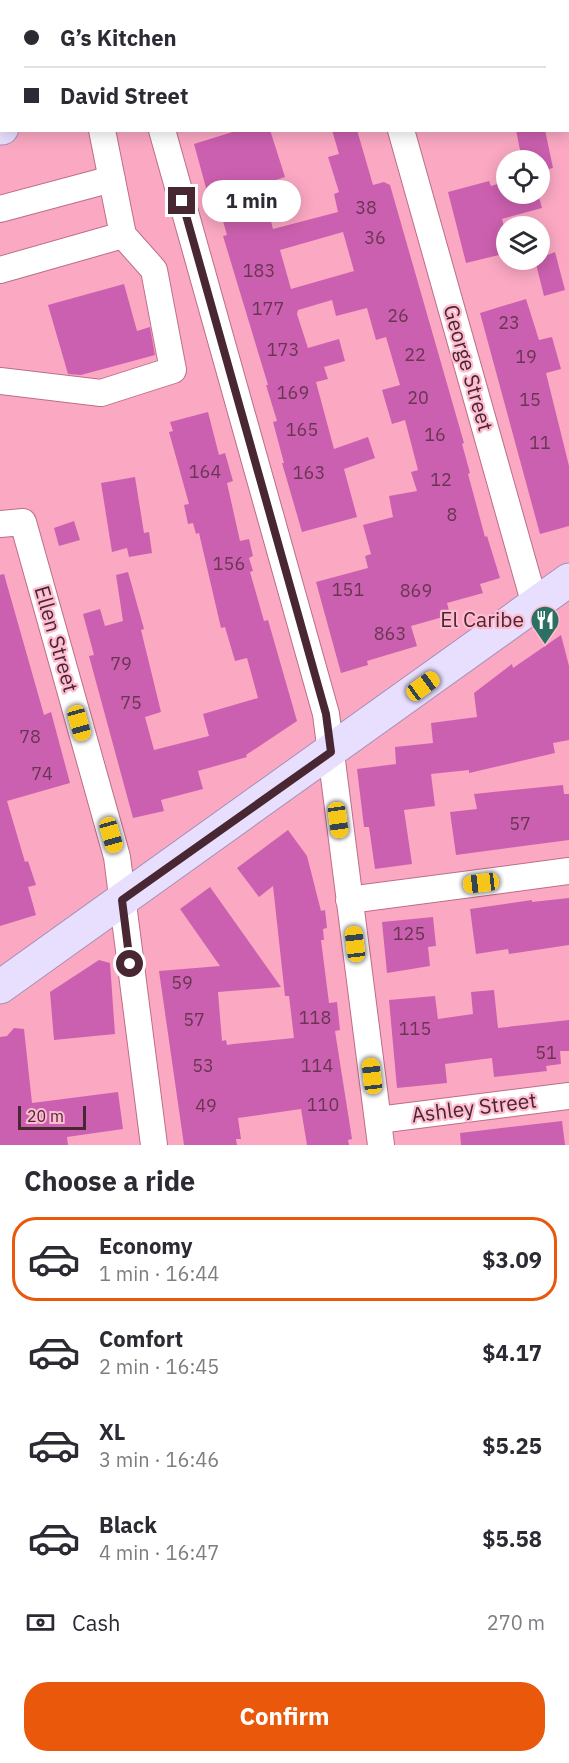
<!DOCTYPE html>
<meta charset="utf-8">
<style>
body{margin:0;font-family:"IBM Plex Sans",sans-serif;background:#f7f7f7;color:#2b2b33;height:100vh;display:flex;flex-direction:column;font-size:22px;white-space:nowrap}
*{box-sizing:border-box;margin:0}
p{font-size:20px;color:#7c7c81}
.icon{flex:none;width:33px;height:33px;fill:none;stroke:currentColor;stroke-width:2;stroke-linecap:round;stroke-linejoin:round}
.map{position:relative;height:1145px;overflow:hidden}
.drawer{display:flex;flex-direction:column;background:#fff;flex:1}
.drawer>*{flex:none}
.top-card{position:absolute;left:0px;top:0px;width:570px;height:132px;box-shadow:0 3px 15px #0003;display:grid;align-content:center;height:132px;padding:0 24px;background:#fff}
.tools{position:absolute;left:496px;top:150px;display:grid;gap:12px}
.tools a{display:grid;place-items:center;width:54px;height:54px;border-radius:50%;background:#fff;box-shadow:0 3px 15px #0003;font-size:30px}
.scale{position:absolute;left:18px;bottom:15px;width:68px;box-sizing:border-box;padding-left:6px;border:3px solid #482732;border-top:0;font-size:16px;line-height:21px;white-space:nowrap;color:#482732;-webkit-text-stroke:4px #ffbbd0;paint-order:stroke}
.end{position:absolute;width:27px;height:27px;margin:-14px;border:8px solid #482732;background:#fff;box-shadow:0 0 0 3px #fff}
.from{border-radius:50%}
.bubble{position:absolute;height:42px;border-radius:21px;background:#fff;box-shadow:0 3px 15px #0003;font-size:20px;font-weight:700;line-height:42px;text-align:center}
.car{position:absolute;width:18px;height:36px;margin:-18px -9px;border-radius:8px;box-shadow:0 0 4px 2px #0007;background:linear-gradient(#f5c518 24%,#345 0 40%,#f5c518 0 76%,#345 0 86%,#f5c518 0)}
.top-card b{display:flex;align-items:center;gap:21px;height:57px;font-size:22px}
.top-card b+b{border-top:2px solid #e1e1e2}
.top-card i{width:15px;height:15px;background:#2b2b33}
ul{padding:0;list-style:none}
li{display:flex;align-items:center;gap:18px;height:84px;margin:0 12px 9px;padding:0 12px;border:3px solid transparent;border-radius:24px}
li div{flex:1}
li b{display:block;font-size:22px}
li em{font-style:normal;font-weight:700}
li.on{border-color:#ea580c}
li>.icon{width:54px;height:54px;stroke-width:1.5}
h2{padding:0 24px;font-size:27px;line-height:72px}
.pay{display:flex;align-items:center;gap:15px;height:66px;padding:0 24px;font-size:22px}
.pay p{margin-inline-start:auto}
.action{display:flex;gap:12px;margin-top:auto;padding:12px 24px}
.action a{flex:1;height:69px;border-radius:24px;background:#ea580c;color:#fff;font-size:24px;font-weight:700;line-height:69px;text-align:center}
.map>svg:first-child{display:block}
.building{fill:#cc60b0;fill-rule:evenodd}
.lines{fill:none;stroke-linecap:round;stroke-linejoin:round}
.minor-casing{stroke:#bc6e89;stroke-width:28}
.major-casing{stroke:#a691b7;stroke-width:35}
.minor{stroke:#fff;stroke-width:26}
.major{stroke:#e8dffe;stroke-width:33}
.route{stroke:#482732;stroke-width:8}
.labels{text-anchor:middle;stroke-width:4.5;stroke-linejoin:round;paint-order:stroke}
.number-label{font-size:18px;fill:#693552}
.street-label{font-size:21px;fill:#482732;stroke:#ffbbd0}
.poi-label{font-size:21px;fill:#482732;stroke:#ffbbd0;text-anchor:end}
</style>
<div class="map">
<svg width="569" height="1145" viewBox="0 0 569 1145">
<rect width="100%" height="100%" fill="#fba8c3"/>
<path class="building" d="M239,130H270L285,177L261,185L273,229L338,212L334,194L339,192L328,157L339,154L332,130H357L373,185L384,182L390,185L464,443L462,444L470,473L468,474L485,537L487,536L500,578L480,584L483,593L447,603L450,615L411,626L417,646L367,661L368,665L341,673L316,582L368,568L365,556L371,554L363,525L393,517L389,496L417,491L411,472L418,470L405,420L392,424L382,390L400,385L386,337L376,340L367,308L336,316L332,300L298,310L297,314L308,348L339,339L345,361L324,367L328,379L316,382L334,449L368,437L375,458L344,469L357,517L302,532L282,463H284L273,422L277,421L266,385H268L223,236L227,235L215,193L208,195L194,144ZM343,232L354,271L291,289L280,250Z
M516,130H545L553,168L540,171V160H522Z
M489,181L491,186L507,181V194H538L542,208L502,219L507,237V253L466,263L448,192Z
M555,252L565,290L544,296L535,260Z
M124,284L137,331L150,327L155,355L81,375L68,374L48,305Z
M526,299L539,340L552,337L561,369L546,373L569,466V526L540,534L480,313Z
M208,412L219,455L225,453L233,481L227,483L240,541L249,539L253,556L249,558L253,571L250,572L264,621L268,620L297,721L246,755L247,757L198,771L203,789L161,800L164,811L133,818L89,656L94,655L83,614L100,609L105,626L123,621L116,575L128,572L144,629L141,630L161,712L145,717L154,750L209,736L203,714L258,698L247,658L235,661L225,627L221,628L199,533L196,534L193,523L188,524L184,505L189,504L169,432L173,431L170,422Z
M135,477L144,533L149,532L152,553L129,557L127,548L112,552L101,483Z
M74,521L80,540L59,546L54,528Z
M4,574L44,715L51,712L70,783L7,801L25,862L28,861L36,885L28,887L36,915L0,926V575Z
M561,635L569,666V740L553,743L555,753L469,773V770L431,774L435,806L404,810L412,864L375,869L369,827H364L357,769L396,764L395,747L433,743L431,723L477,717L474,693L512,664L513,668Z
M563,785L564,794H569V840L456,855L450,812L477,809L474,794Z
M288,830L307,856L321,911L325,910L327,928L323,929L324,940H321L329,1003L337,1002L340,1030L335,1031L352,1139L348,1140L349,1145H307L301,1109L238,1118L241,1139H236L237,1145H184L159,971L220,966L180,909L210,887L281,987L218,992L222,1041L226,1040L227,1045L233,1044L294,1038L289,996H285L273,886L259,897L237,868Z
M569,898V945L509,954L508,949L476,954L470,909L532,900V902Z
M433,917L436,946L428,947L430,966L387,973L382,922Z
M99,960L110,963L115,1034L54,1040L50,992Z
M494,990L498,1028L569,1020V1051H560L561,1064L546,1066L547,1071L494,1077L492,1058L445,1064L447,1083L397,1088L389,1000L435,996L438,1019L473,1014L471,992Z
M14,1028L24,1029L32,1103L118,1092L123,1129L67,1137L68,1145H0V1037L7,1036Z
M562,1121L565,1145H461L460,1133Z"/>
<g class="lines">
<g class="minor-casing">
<path id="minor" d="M162,130L326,714L381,1145
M401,130L535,605
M0,209L112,179
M0,270L123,235L102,130
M0,381L101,393L173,370L154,270L123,235
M0,524L23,522L117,857L154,1145
M349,900L569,871
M378,1120L569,1096"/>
</g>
<g class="major-casing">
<path id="major" d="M568,26H569
M0,128H2
M0,987L569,580"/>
</g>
<use href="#minor" class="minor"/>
<use href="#major" class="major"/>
</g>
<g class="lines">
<path class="route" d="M130,964L122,900L331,752L326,714L182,201"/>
</g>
<defs>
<g id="restaurant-pin" transform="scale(1.5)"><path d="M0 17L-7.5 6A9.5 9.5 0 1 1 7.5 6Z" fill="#2b7063" stroke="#ffbbd0"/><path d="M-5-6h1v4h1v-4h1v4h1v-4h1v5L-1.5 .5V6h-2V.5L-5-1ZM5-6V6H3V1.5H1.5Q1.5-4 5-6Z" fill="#fff"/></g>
</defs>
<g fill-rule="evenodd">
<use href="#restaurant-pin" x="545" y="620"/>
</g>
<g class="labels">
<g class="number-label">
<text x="366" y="214">38</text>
<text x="375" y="244">36</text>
<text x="259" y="277">183</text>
<text x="268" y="315">177</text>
<text x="398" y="322">26</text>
<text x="509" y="329">23</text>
<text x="283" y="356">173</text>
<text x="415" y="361">22</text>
<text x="526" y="363">19</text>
<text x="293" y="399">169</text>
<text x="418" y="404">20</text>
<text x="530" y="406">15</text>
<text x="302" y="436">165</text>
<text x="435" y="441">16</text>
<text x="540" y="449">11</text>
<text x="205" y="478">164</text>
<text x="309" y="479">163</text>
<text x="441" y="486">12</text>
<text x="452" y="521">8</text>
<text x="229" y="570">156</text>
<text x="348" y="596">151</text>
<text x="416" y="597">869</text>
<text x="390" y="640">863</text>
<text x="121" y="670">79</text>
<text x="131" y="709">75</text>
<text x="30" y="743">78</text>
<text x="42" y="780">74</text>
<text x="520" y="830">57</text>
<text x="409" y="940">125</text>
<text x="182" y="989">59</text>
<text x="315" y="1024">118</text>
<text x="194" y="1026">57</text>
<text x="415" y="1035">115</text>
<text x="546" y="1059">51</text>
<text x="203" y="1072">53</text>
<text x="317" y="1072">114</text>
<text x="323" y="1111">110</text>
<text x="206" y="1112">49</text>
</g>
<g class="street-label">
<text transform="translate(468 368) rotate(74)" y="7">George Street</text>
<text transform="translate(56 639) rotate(74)" y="7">Ellen Street</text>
<text transform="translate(474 1108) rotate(-7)" y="7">Ashley Street</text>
</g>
<g class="poi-label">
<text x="524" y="627">El Caribe</text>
</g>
</g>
</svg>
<div class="tools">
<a><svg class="icon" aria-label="locate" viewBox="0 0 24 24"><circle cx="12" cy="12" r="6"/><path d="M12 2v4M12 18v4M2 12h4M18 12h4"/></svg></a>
<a><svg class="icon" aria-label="layers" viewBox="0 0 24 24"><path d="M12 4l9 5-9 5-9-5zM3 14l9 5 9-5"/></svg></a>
</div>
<div class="scale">20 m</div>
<i class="end from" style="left:130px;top:964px"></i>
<i class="end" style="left:182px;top:201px"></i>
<div class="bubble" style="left:202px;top:180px;width:99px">1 min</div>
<i class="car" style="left:423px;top:686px;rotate:54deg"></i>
<i class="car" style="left:79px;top:723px;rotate:164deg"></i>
<i class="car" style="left:338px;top:820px;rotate:172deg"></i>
<i class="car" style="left:111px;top:835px;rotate:164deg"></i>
<i class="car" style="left:481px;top:883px;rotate:263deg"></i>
<i class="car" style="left:355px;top:944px;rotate:353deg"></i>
<i class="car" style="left:372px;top:1076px;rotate:353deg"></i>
<div class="top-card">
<b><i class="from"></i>G’s Kitchen</b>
<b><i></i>David Street</b>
</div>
</div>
<section class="drawer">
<h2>Choose a ride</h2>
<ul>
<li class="on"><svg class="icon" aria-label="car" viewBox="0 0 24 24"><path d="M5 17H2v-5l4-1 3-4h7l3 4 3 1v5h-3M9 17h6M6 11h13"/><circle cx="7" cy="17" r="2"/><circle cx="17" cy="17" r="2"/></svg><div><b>Economy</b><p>1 min · 16:44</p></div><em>$3.09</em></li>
<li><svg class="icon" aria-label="car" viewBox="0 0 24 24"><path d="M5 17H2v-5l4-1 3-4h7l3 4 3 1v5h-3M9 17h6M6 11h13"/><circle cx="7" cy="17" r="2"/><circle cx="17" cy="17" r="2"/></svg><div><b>Comfort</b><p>2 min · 16:45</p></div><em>$4.17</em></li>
<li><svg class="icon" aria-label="car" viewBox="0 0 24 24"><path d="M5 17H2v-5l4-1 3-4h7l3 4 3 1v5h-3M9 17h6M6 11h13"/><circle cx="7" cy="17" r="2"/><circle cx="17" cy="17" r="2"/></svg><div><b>XL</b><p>3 min · 16:46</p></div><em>$5.25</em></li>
<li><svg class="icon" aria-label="car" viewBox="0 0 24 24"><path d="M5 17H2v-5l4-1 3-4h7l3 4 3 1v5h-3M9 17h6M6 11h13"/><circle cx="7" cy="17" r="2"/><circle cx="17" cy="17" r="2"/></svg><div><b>Black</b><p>4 min · 16:47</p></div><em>$5.58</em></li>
</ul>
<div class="pay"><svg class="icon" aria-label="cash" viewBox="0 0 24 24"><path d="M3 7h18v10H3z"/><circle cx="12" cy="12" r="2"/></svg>Cash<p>270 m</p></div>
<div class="action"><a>Confirm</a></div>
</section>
